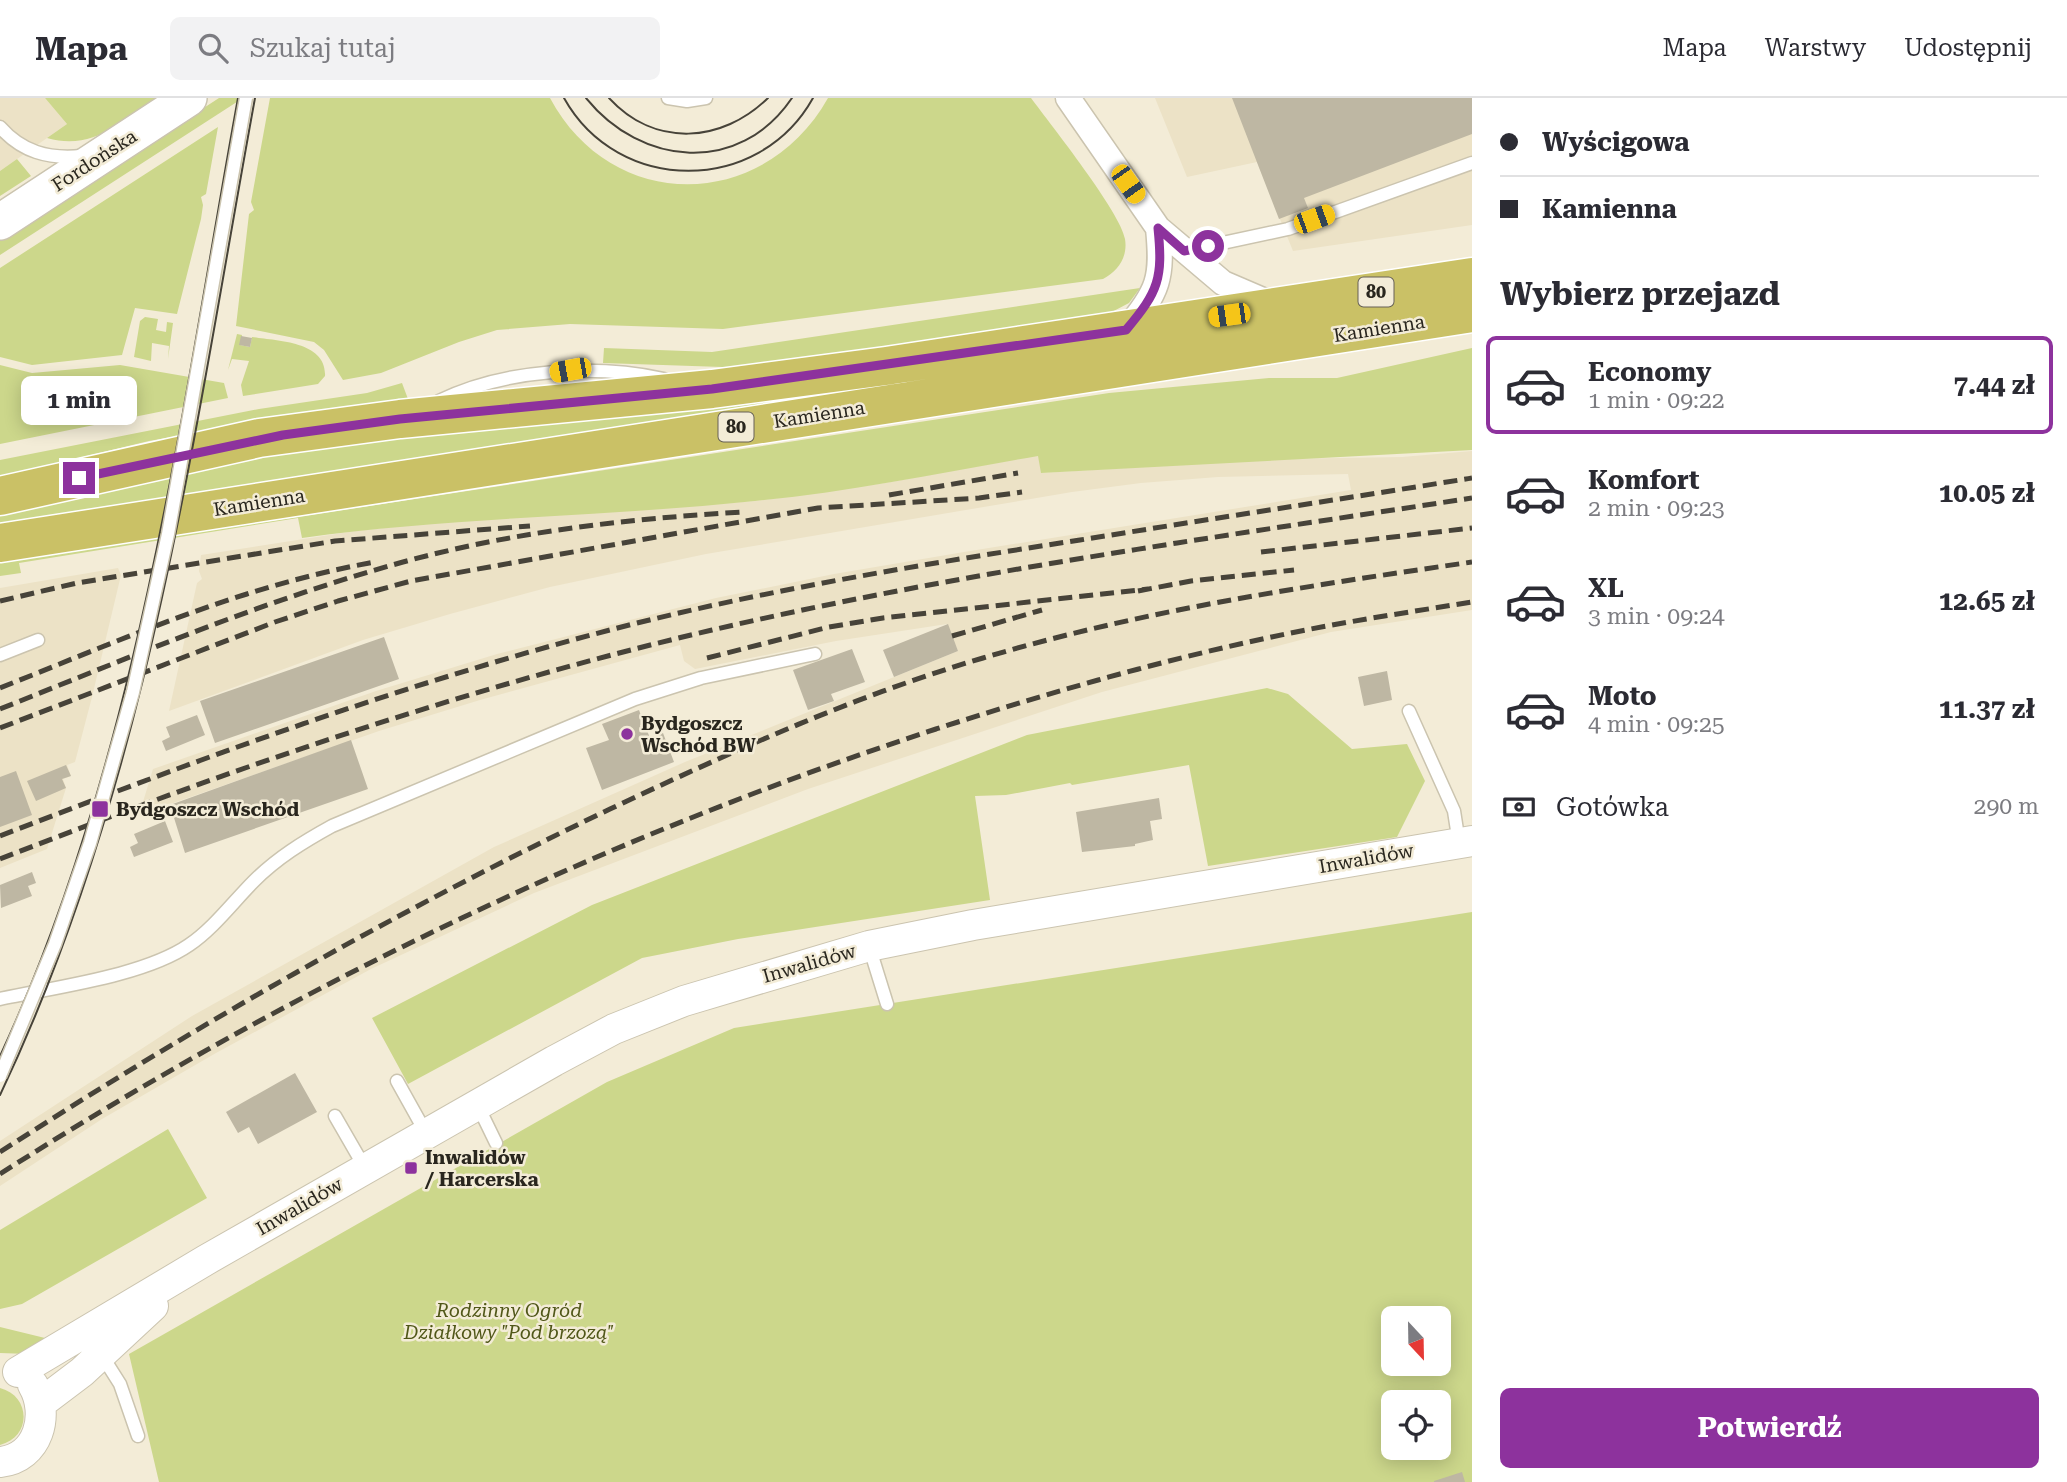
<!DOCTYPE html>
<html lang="pl">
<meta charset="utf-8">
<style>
body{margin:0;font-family:"Roboto Serif",serif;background:#f2f2f3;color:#2b2b33;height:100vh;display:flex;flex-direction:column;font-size:26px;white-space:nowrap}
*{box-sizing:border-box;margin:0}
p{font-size:23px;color:#7c7c81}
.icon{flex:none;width:38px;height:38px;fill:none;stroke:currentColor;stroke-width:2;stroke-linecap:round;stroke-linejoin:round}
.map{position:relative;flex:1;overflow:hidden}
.side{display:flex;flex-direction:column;background:#fff;width:595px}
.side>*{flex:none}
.banner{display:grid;align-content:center;height:154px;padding:0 28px;background:#fff}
.needle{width:46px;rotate:158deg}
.buttons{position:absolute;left:1381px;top:1208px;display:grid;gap:14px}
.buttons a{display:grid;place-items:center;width:70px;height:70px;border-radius:10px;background:#fff;box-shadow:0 4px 18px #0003;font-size:35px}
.end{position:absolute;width:32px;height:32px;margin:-16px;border:9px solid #8d329d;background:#fff;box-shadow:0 0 0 4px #fff}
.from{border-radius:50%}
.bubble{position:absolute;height:49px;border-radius:10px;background:#fff;box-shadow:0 4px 18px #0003;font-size:23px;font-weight:700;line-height:49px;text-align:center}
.car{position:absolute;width:21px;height:42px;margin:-21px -10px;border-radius:9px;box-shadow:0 0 5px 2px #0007;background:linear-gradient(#f5c518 24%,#345 0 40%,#f5c518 0 76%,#345 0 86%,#f5c518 0)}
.banner b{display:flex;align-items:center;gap:24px;height:66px;font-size:26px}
.banner b+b{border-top:2px solid #e1e1e2}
.banner i{width:18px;height:18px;background:#2b2b33}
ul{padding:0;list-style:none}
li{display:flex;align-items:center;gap:21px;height:98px;margin:0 14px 10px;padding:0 14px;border:4px solid transparent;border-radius:10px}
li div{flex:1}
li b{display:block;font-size:26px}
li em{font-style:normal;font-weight:700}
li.active{border-color:#8d329d}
li>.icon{width:63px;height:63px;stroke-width:1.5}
h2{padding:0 28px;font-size:32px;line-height:84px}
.pay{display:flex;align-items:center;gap:18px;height:77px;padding:0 28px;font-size:26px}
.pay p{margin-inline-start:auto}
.primary-button{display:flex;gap:14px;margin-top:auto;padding:14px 28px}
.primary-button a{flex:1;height:80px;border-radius:10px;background:#8d329d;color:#fff;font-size:28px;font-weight:700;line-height:80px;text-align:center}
header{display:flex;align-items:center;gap:42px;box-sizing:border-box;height:98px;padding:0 35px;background:#fff;border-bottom:2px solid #e1e1e2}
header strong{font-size:33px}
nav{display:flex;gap:38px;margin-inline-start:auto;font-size:24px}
.search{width:490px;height:63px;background:#f2f2f3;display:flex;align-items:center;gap:18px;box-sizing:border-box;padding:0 24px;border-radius:10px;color:#7c7c81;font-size:26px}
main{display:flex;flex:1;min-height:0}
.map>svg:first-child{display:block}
.built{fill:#ece2c6}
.green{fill:#ccd78b;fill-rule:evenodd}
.building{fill:#beb7a3}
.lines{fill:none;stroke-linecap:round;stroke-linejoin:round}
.service-casing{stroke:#cbc4af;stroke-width:15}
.minor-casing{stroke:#cbc4af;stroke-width:27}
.tertiary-casing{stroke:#cbc4af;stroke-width:32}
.secondary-casing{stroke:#cbc4af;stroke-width:38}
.primary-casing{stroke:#fff;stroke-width:41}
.service{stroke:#fff;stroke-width:12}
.minor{stroke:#fff;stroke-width:24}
.tertiary{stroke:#fff;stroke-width:30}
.secondary{stroke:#fff;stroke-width:35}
.primary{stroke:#cac166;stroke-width:38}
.tram{stroke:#474339;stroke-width:2}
.rail{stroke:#474339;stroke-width:5;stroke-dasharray:14 7;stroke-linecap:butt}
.service-bridge-casing{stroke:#cbc4af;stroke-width:15;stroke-linecap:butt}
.service-bridge{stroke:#fff;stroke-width:12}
.route{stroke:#8d329d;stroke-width:9}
.poi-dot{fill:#8d329d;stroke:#f3ecd7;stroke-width:2.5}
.labels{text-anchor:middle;stroke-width:5;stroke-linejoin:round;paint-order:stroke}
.shield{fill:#f3ecd7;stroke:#666156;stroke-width:2}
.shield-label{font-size:18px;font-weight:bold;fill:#29261e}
.street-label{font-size:19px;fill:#29261e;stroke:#f3ecd7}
.poi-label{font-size:19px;font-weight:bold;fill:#29261e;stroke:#f3ecd7;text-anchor:start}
.park-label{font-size:19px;font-style:italic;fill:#505718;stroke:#f3ecd7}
</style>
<header>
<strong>Mapa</strong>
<div class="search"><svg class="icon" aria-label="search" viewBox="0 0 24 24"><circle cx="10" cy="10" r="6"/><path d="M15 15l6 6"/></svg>Szukaj tutaj</div>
<nav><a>Mapa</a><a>Warstwy</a><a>Udostępnij</a></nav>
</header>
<main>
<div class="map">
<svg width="1472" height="1384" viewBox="0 0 1472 1384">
<rect width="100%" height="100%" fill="#f3ecd7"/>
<path class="built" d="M0,0H45L67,26L0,73Z
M1155,0H1472V127L1293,153L1257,64L1187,79Z
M1472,353V512L1331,534L1102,594L808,691L534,795L371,871L216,955L102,1021L0,1088V1043L192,918L494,749L685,664L958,553L947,526L836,543L695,571L684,563L680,547L480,602L379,633L139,717L153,671L376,593L497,556L716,500L834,476L964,454L1351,392L1348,376L1218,379L1141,385L1072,394L706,456L550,489L450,516L363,542L169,613L197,485L202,481L199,473L201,457L355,433L421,426L756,403L885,385L1038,357L1042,375L1276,361L1402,359Z
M118,470L121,477L92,599L75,664L67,667L71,678L63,681L66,690L47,751L0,770V490Z"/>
<path class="green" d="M45,0H158C121,24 93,53 47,40L67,26Z
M219,0H243L0,157V143Z
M270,0H550C612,116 764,114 828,0H1031C1051,27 1121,115 1125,141C1128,159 1118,173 1103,181L723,231L570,226L497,232L459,244L381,275L343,282L324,252L314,244L236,228L249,116L254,112L251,104Z
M218,29L206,96L201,99L203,107L201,121L177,216L135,210L122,257L32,267L0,259V170Z
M17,61L31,78L0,98V73Z
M1140,190L1129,205L1108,216L752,270L603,265L604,250L712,254Z
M1472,195L0,433V413L237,360Z
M145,219L158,221L156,232L166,234L167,224L173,225L168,261L169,248L152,245L151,263L134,259L140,223Z
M237,236L242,237L240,247L250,249L252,239C276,243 327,243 325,278L318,286L243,298L241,287L249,263L232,261L228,272Z
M1472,250V352L1041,375L1038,358C944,374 850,394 755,403C604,419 452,419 302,440L298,420L19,465L21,475L0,478V464L15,462L1109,295L1269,280H1337Z
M0,267L32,275L120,267L224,285L228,300L0,346Z
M402,285L408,301L399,304L257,324L149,343L0,379V362L259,311L367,295Z
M1267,590L1288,596L1352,651L1407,646L1425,683L1397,739L1208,768L1189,667L1072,687L1070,685L1006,697L975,698L990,802L738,841L642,860L408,986L372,920L592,807L1027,637Z
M1472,814V1384H159L129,1256L607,984L734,930ZM1393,1220H1438V1265H1393ZM1393,1304H1438V1349H1393Z
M168,1031L207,1100L22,1206L0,1211V1132Z
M0,1229L45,1240L49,1247L28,1256L0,1255Z
M0,1290C31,1298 32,1339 0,1347Z"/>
<path class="building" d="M1232,0H1472V36L1304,100L1308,110L1279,121Z
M241,238L252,240L250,249L239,247Z
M948,526L958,553L894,579L883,552Z
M384,539L399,581L215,645L200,603Z
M852,551L865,584L831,596L834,603L808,612L793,572Z
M1387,573L1392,602L1364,608L1358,579Z
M639,612L644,626L640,627L642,632L646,630L650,640L663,635L674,664L602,692L586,650L609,642L602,626Z
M197,617L205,637L166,653L162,643L170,639L166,629Z
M351,642L368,691L185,755L170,707Z
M66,667L71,678L62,681L66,690L36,703L27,683Z
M16,673L32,717L0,729V679Z
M1159,700L1162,721L1150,723L1153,742L1135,746V748L1082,754L1076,714Z
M165,723L173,744L134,759L130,749L138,745L134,736Z
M32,774L36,785L28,788L32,798L1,810L0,787Z
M295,975L317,1014L258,1046L249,1029L238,1035L226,1014Z
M1462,1374L1465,1384H1434V1383Z"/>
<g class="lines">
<g class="service-casing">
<path id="service" d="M668,0L687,3L706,0
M0,29C22,54 48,61 81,58
M1185,153L1288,131L1472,65
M439,303C504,271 594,266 664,281
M0,557L38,542
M1409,613L1454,713L1459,745
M869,848L887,906
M0,901C55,889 144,878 189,847C213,831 233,804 254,783C277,760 303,744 332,728L635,601L701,580L815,556
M397,983L426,1035
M478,1008L496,1045
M335,1018L365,1070
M101,1256L120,1286L138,1338"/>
</g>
<g class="minor-casing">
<path id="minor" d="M1068,0L1158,130L1223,185L1272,206
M1126,232C1159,193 1163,180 1158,130"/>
</g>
<g class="tertiary-casing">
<path id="tertiary" d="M18,1274L206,1162L554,963L614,931L684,903L869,848L973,827L1472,743
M41,1305L82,1274L153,1208
M0,1364C39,1360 50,1316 33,1287"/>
</g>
<g class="secondary-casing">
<path id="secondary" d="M0,124L189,0"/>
</g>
<g class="primary-casing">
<path id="primary" d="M0,398L259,340L400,321L712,291L886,268L1472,179
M0,445L1472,215"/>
</g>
<use href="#service" class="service"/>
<use href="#minor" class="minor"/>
<use href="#tertiary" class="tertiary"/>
<use href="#secondary" class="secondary"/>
<use href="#primary" class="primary"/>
<path class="tram" d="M564,0C618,97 759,97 813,0
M586,0C641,68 739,78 792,0
M609,0C655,50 722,45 768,0
M0,958C138,662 180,319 238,0
M0,997C149,684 193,338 255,0"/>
<path class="rail" d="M889,397L1018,375
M1261,454L1472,430
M1138,493L1191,483L1294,472
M0,503L77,485L335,443L530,428
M952,538L1042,512
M707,560L829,529L883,520L1148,491
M0,590C123,541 244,487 375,464
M0,611C133,558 265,502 403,464C517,433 626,421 743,414
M0,630L275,524L338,503L411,483L818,410L979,400L1022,394
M0,738C209,657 419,580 637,525C783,489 931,465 1080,442C1210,421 1341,401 1472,380
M0,761C233,670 469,589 712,532C962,474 1218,439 1472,400
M0,1054C198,926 397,813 610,711C731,654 854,598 983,560C1143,512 1307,488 1472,464
M0,1076C293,889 605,739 936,631C1045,596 1155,564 1267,540C1335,525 1404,515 1472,504"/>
<g class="service-bridge-casing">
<path id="service-bridge" d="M0,978L55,846L90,745L133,594L168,436L246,0"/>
</g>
<use href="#service-bridge" class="service-bridge"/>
</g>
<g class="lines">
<path class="route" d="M79,380L283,337L400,321L712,291L1126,232C1159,193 1163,180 1158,130L1184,153L1208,148"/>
</g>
<g class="poi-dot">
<circle cx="627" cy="636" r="7"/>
<rect x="91" y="702" width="18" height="18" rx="3.5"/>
<rect x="404" y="1063" width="14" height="14" rx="3.5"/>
</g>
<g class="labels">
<g class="shield">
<rect x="1358.5" y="179.5" width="35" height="29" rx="5"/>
<rect x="718.5" y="314.5" width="35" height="29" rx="5"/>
</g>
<g class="shield-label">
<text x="1376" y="200">80</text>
<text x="736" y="335">80</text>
</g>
<g class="street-label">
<text transform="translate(94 62) rotate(-33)" y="7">Fordońska</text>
<text transform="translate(1379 230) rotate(-9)" y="7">Kamienna</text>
<text transform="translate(819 316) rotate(-9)" y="7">Kamienna</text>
<text transform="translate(259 404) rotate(-9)" y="7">Kamienna</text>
<text transform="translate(1366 760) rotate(-10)" y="7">Inwalidów</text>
<text transform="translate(809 865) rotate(-16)" y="7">Inwalidów</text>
<text transform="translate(299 1108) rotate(-30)" y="7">Inwalidów</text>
</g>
<g class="poi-label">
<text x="641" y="632">Bydgoszcz<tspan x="641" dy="22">Wschód BW</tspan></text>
<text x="116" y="718">Bydgoszcz Wschód</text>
<text x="425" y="1066">Inwalidów<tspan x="425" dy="22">/ Harcerska</tspan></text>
</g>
<g class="park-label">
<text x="509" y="1219">Rodzinny Ogród<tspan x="509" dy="22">Działkowy "Pod brzozą"</tspan></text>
</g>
</g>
</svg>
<div class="buttons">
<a><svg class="needle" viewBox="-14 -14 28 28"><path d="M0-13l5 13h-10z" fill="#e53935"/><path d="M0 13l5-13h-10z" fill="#7c7c81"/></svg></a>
<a><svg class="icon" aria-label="locate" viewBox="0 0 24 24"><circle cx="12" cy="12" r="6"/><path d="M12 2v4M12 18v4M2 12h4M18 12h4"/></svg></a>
</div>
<i class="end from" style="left:1208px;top:148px"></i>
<i class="end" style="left:79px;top:380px"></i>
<div class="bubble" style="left:21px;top:278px;width:116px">1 min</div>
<i class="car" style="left:1128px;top:86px;rotate:145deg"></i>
<i class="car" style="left:1314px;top:121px;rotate:70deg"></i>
<i class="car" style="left:1229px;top:217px;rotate:262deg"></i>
<i class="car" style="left:570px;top:272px;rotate:260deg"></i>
</div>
<section class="side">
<div class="banner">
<b><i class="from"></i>Wyścigowa</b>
<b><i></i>Kamienna</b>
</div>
<h2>Wybierz przejazd</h2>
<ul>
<li class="active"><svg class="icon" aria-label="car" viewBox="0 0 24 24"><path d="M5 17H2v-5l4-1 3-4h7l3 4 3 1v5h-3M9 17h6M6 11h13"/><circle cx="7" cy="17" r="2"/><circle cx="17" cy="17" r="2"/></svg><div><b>Economy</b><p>1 min · 09:22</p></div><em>7.44 zł</em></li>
<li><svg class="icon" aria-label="car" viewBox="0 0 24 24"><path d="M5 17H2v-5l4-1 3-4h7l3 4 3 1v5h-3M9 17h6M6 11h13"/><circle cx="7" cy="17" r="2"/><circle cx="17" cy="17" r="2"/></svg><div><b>Komfort</b><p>2 min · 09:23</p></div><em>10.05 zł</em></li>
<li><svg class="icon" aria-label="car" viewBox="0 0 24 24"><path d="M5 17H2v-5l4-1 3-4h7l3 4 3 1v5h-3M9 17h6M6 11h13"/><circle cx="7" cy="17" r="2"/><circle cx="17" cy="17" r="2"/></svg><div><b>XL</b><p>3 min · 09:24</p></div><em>12.65 zł</em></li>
<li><svg class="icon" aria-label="car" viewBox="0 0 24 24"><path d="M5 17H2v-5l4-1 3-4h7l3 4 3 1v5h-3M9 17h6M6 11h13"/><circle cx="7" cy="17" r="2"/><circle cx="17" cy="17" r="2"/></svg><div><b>Moto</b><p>4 min · 09:25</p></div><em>11.37 zł</em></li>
</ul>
<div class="pay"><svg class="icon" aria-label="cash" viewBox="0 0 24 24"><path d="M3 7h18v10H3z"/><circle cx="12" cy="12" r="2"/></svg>Gotówka<p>290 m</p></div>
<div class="primary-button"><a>Potwierdź</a></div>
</section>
</main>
